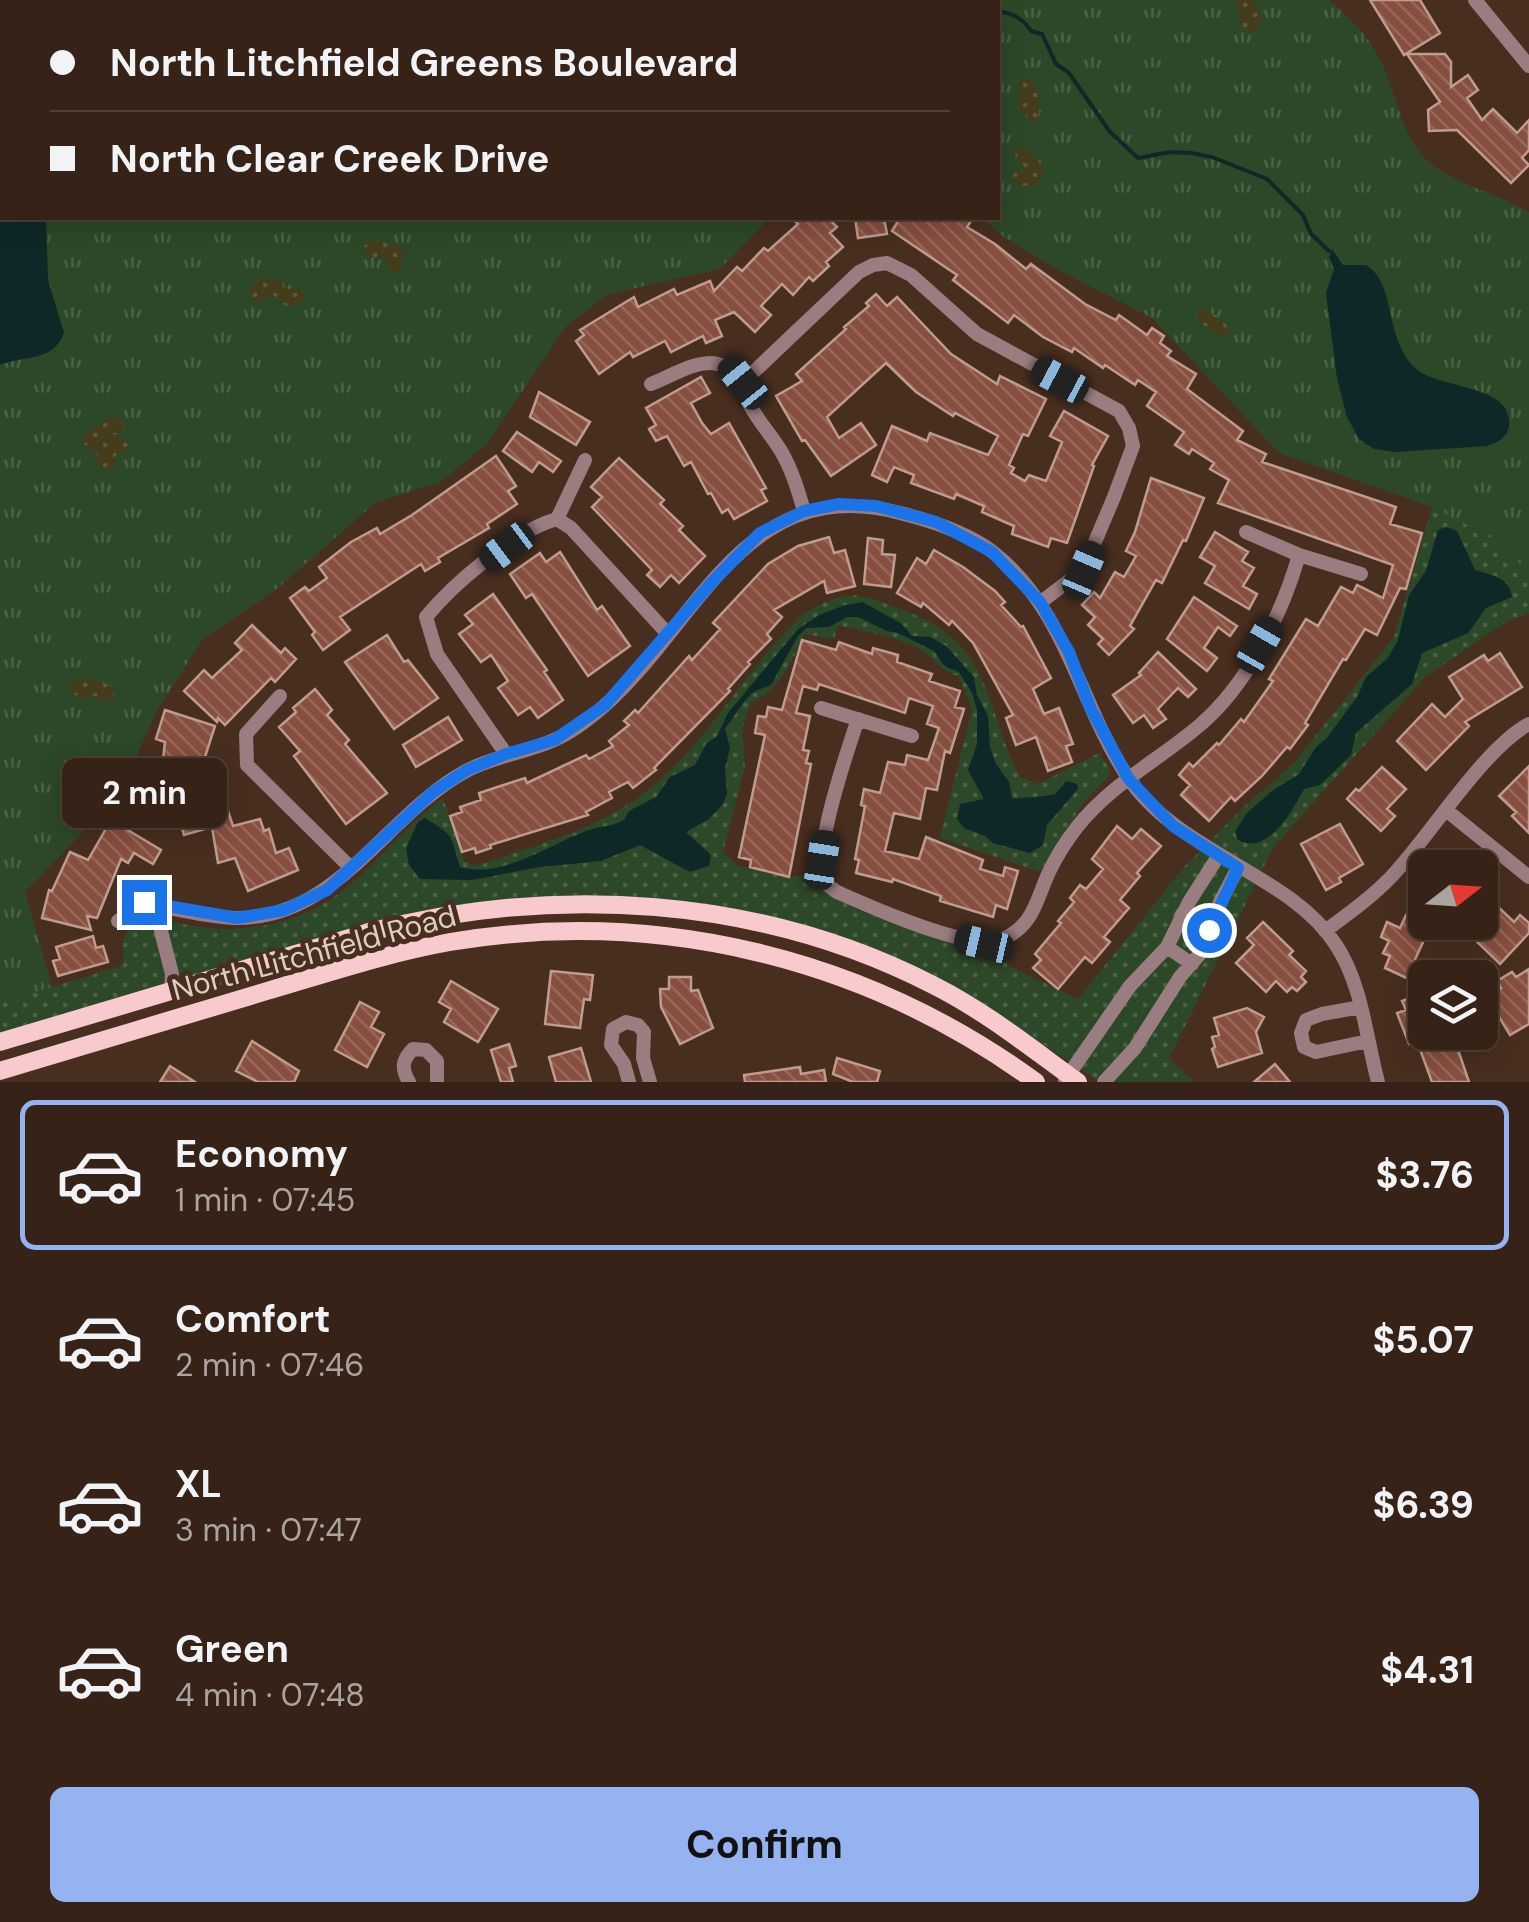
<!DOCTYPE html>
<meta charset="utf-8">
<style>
body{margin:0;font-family:"DM Sans",sans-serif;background:#3d2a20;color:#f1f3f6;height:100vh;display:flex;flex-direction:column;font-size:38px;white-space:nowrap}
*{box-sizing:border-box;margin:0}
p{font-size:32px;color:#aaa4a1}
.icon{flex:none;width:55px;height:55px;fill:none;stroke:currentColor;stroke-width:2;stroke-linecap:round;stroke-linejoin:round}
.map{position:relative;height:1082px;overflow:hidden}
.side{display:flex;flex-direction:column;background:#362217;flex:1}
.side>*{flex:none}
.banner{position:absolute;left:0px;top:0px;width:1000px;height:220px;box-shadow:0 5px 25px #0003,0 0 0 2px #503f36;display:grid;align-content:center;height:220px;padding:0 50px;background:#362217}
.needle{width:65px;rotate:73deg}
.fabs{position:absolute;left:1408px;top:850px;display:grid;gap:20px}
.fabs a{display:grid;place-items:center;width:90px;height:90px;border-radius:15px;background:#362217;box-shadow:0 5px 25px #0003,0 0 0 2px #503f36;font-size:50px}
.end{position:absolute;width:45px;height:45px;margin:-22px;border:12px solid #1a73e8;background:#fff;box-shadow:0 0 0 5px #fff}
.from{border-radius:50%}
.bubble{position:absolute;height:70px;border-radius:15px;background:#362217;box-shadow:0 5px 25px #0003,0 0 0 2px #503f36;font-size:32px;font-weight:700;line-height:70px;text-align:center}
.car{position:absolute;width:30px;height:60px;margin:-30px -15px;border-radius:12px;box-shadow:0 0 8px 2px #0007;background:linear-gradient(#222 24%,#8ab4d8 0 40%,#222 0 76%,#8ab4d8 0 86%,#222 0)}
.banner b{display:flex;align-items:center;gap:35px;height:95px;font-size:38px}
.banner b+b{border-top:2px solid #503f36}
.banner i{width:25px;height:25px;background:#f1f3f6}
ul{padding:18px 0 0;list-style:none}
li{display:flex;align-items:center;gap:30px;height:150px;margin:0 20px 15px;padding:0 30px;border:5px solid transparent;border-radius:15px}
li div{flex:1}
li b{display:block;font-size:38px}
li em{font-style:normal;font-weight:700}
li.active{border-color:#95b2f1}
li>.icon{width:90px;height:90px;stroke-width:1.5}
.primary-button{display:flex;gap:20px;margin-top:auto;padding:20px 50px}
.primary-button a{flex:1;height:115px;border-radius:15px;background:#95b2f1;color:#111;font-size:40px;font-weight:700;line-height:115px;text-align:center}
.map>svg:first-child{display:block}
.grass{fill:url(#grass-tufts)}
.sand{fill:url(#sand-dots)}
.park{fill:url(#park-dots)}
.water{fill:#0e2828}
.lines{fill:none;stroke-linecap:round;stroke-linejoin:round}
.stream{stroke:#0e2828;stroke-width:4}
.building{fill:url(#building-back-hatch);stroke:#bf9b90;stroke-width:2.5}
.minor{stroke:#9a7d80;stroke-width:14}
.major{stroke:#f8c9cd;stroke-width:18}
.route{stroke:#1a73e8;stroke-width:12}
.labels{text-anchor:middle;stroke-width:10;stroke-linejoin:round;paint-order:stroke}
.street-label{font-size:30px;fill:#decdc4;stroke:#482e1f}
</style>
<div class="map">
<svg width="1529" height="1082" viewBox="0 0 1529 1082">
<defs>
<pattern id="grass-tufts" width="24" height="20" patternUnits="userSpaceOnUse" patternTransform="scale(2.5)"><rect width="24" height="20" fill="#2d4828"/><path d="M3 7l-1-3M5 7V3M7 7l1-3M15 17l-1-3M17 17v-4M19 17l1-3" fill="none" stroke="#4b6146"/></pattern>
<pattern id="sand-dots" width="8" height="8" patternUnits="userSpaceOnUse" patternTransform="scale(2.5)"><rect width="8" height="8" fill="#453c1c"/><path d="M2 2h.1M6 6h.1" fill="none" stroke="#5f573b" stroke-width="1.8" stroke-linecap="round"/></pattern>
<pattern id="park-dots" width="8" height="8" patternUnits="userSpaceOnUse" patternTransform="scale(2.5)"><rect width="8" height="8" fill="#2d4828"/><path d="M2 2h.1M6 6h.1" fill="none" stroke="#4b6146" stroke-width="1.8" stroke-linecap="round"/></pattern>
<pattern id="building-back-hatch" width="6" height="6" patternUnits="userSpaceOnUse" patternTransform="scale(2.5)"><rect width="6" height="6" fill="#874f3f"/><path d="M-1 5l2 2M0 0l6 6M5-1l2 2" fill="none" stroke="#986759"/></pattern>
</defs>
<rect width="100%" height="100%" fill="#482e1f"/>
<path class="grass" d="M0,0H1329C1354,20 1374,43 1386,73C1398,102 1402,134 1425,158C1453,185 1496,193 1529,212V580L1511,555L1486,535L1432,507L1279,453L1152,318L1053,267L1004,237L982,218H998V2H2V218H769L720,269L609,294L567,325L487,444L440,482L375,503L278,588L203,639L157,710L127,778L78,837L25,892L52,987L0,1003Z"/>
<path class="sand" d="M1235,0H1253L1263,18L1254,32L1243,29Z
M1026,78L1032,80L1038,92L1039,117L1034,123L1017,107L1021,92L1019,82Z
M1017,147L1029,151L1045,169L1036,185L1022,186L1013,181L1014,171L1026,169L1015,155Z
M372,241L400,246L403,256L399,272L390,271L384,256L372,258L365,255L364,246Z
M262,279L280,281L288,289L302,290L305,298L293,306H286L273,295L255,304L250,292L255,282Z
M1200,309C1211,310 1224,321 1230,330L1229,335C1218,337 1200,325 1196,315Z
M121,417L125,430L112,436L126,440L129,449L116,454L114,467L105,471L98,466L97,455L83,443V437L107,419Z
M95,679L115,688L113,700L104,701L94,696L80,700L69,689L73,681Z"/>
<path class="park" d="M1432,507C1462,523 1518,546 1529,580C1529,589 1529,604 1529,613L1505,623L1426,676L1273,848L1169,1059L1194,1082H1100L966,993L715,907L651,898L581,895L508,899L394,919L0,1036V1003L123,965V940L131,924C163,914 199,931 231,929C346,924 363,859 443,798L464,861L476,866C529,847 590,832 636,799C703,751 741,675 798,619C811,606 842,593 861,596C872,597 885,604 897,608C927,618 951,632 970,658C994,694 999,739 1020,777L1038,784L1099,753L1110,769L1108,777L1083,803L1040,872L940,838L972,709L958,676C938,669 940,663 925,653C905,638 863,631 838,625L834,639L804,634C792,663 778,690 750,704L742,730L745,767L723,852L738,866L790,878L814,872L837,899L860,911L974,950L1007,946L1009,966L1078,999L1184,867L1243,808L1294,763L1394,637Z"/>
<path class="water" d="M0,199H2V218H46L48,280L64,333C54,362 24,355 0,365Z
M1332,249L1343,265H1366C1397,284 1383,336 1415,368C1436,389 1515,384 1509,426C1507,438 1497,443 1487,446L1395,452L1374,449L1359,439L1347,417L1337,378L1326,293L1334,269L1329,257Z
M1446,527L1457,531L1475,570C1491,575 1510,577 1512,597L1486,608L1468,633L1422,653L1412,684L1356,733L1351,755L1320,785L1304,789C1292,811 1268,856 1238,840L1235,832L1246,814L1272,791L1299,774L1316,747L1326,739L1357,697L1366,677L1388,658L1398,640L1409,595L1426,571L1438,530Z
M863,602L902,624L912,636L930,637L946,646L974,677L977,695L988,716L990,747L996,764L1009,782L1012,798C1016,799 1050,796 1054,794C1059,791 1062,786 1066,781L1077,784L1078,789L1047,825L1043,845L1030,853L993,843L985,836L964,828L957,819L960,804L984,799L968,770L977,744V710L972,693L959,672L944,666L934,651L898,633L887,631L858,617H847L829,627L807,628L798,636L771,685C765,688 759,689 754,692C746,696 732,720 725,729L730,748L725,768L727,794L723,804L709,819L686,832L711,855L709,866L690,872L640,845L601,861L540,867L472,880L420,879L409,865L406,848L418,822L425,818C454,836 450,833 460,867C503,879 548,845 586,831C599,826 612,827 624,820L629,811L656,797L670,777L695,765L706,744L717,736L728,713L798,629L819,615L845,605Z"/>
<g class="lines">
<path class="stream" d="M856,0L858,2
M876,0L878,2
M483,2L485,0
M998,12C1013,12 1023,19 1031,31L1042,34L1056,64L1069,73L1110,132L1138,158L1171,152L1191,153L1212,157L1267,179L1303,215L1311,234L1329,251"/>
</g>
<path class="building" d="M1370,0H1420L1440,33L1404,55Z
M1407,54H1445L1451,62V87L1468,75L1478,90L1467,98L1482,120L1493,109L1517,133L1529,120V150L1522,158L1529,165L1511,183L1457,130L1429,131L1428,110L1440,102Z
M792,218H828L837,227L830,233L843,247L826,262L829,266L813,281L809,277L793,295L782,284L761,306L771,315L755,332L734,312L715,320L722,336L706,343L703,336L671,352L665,341L633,357L630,352L599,374L576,341L584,335L580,330L634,297L638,307L674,289L677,295L710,281L714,291L737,267L742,271L764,248L768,251L798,224Z
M855,218H884L887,234L858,238Z
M900,218H973L967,227L995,244L1026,269L1031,264L1085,304L1116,320L1119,315L1147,335L1152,328L1164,336L1160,343L1171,351L1167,356L1196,374L1187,389L1243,431L1237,440L1266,454L1262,462L1396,507L1390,524L1422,533L1406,589L1400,588L1377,635L1365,629L1346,660L1343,659L1305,723L1308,725L1290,749L1287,747L1262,776L1235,801L1231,797L1209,821L1181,795L1190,785L1179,775L1189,763L1193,767L1217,743L1219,745L1241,719L1244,722L1273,681L1269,679L1306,619L1318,626L1341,587L1353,593L1357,585L1383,598L1393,565L1218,503L1229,480L1210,469L1214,463L1192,449L1189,454L1175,445L1184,432L1147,406L1156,392L1138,380L1135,385L1105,365L1103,368L1074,348L1072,352L1043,337L1014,315L1008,323L953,280L957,275L892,231Z
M876,294L887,306L897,297L951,354L997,384L1000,376L1046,399L1028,436L1023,434L1009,465L1014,468L1011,473L1025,481L1029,475L1046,481L1062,442L1050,436L1064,411L1108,436L1092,465L1094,466L1067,543L1051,538L1048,547L1012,534L1014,526L982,512L984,506L956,494L954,499L911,483L914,475L894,467L887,482L872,475L892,426L927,441L930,433L988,455L998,436L955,413L953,416L916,392L886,363L827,417L839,438L861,423L876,445L831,476L805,440L802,441L776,396L802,381L796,374L846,329L844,327L869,306L866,303Z
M701,377L710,393L691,403L702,423L711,434L729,423L766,488L761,490L767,501L734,519L728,509L722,513L711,493L708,494L691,462L684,466L667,436L656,441L649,429L656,425L646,408Z
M539,392L590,422L576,445L530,417Z
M517,432L561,461L553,472L539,462L532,472L503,451Z
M496,456L516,486L508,491L517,504L487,524L489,528L438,558L440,562L425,571L421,564L340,617L350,630L323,650L312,635L315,632L290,598L305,587L309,591L327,578L319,567L351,542L377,528L380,534L412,515Z
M619,458L664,500L660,504L683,526L679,530L705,556L679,583L671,575L660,587L647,575L652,570L592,507L602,497L591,487Z
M1151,478L1204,498L1186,541L1183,540L1162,583L1156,580L1130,626L1134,629L1109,655L1098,644L1103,639L1088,625L1095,617L1082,605L1094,592L1100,598L1115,572L1124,577L1136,556L1126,551L1135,532Z
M1215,532L1248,552L1242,561L1254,568L1243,586L1257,594L1249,609L1205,583L1215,566L1200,557Z
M829,537L834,553L845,550L855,586L827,593L824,581L774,610L782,617L767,634L771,639L748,662L750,664L728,689L730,691L654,768L656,770L633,788L628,782L609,792L612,798L586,812L588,815L490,845L491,848L476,853L475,848L462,852L450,816L462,812L460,807L481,800L479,793L525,778L527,783L586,755L589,759L613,746L609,741L629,725L624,721L635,710L638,713L689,656L692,660L720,629L713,623L768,564L798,546Z
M868,538L883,540L882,554L895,555L891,587L864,584Z
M934,550L963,567L995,591L1005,602L1001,605L1021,627L1023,626L1051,678L1033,689L1044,714L1059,708L1073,744L1066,746L1072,762L1048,771L1036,737L1016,745L1006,718L1013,715L973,643L952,621L949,625L923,603L921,607L897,593L917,558L926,564Z
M560,552L597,610L602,606L630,646L588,676L532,594L526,598L510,574L540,553L546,562Z
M493,594L547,670L544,672L563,700L538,718L530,707L518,715L498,688L508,681L491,655L481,662L459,634L473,624L465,615Z
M1194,597L1237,626L1230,636L1218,627L1204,648L1217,658L1207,671L1167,639Z
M252,625L281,653L285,648L296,659L275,682L271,678L225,725L218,718L217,722L184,691L204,670L212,678L242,650L235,643Z
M387,635L404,662L408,660L438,698L394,729L345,662Z
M802,640L836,650L839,642L872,654L873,648L898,655L897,662L932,674L929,681L960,691L955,707L964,709L950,753L945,751L937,790L926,788L920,819L894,813L885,851L919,859L926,837L983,860L980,869L1003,876L1005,867L1018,871L1007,909L996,905L993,917L940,901L941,896L893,879L892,882L856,873L859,860L855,859L865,806L861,805L864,789L880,793L888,762L905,765L907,755L928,760L939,728L927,724L933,706L909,698L905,713L819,684L817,690L803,686L796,713L810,716L803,750L809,751L806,763L811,764L789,877L750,867L751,860L739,857L765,735L755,733L758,716L766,717L768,707L782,710Z
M1158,652L1196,689L1188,697L1178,688L1158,709L1166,719L1153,728L1144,715L1133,723L1113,695L1141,675L1139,673Z
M1500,653L1522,687L1465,722L1469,726L1426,770L1397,741L1432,704L1445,717L1463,699L1449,677L1484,655L1488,661Z
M315,689L332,710L327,715L349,740L345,744L387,793L346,824L294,756L300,751L279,727L296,712L293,708Z
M165,710L215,726L204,760L198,813L226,805L233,826L260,819L264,831L269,829L276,853L289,848L298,870L248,891L235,858L218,863L212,827L184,835L175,804L146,800L147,785L160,787L165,742L156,739Z
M448,717L462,740L416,767L403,745Z
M1529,766V833L1512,816L1516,812L1499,796Z
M1382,767L1406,789L1387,809L1395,816L1381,831L1347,799L1356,789L1359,791Z
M111,820L161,850L153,864L134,853L128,863L121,859L97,918L87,916L91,930L42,918L49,890L52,891L70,852L88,860Z
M1340,824L1363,864L1339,878L1341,882L1326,890L1301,844Z
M1117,826L1132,839L1141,829L1161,846L1137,873L1140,876L1120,900L1129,908L1104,937L1110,942L1092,963L1085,957L1058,989L1033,968L1041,960L1035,954L1061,923L1058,921L1074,902L1070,898L1080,885L1086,889L1103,869L1092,859Z
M1480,890L1514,922L1520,915L1529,923V933L1500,964L1468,933L1480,922Z
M1406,915L1430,927L1413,964L1417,966L1411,980L1385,968L1390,956L1383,953L1389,941L1381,937L1387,922L1400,928Z
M1263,922L1293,951L1289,955L1306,971L1301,977L1306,982L1297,991L1292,987L1287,992L1276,981L1266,992L1236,963L1254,945L1247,938Z
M93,936L96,948L103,946L108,962L58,976L53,961L60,959L56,947Z
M1529,969V1024L1510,1035L1487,997L1501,988L1497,981L1512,972L1516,977Z
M551,971L593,975L590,1000L584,999L580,1028L545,1024Z
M669,977H691V991L698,990L713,1028L680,1044L661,1007L660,989H669Z
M451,981L498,1009L478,1042L444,1022L451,1009L439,1002Z
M1425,992V1032H1452L1469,1082H1432L1417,1041L1409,1044L1397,1013L1406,1010L1402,1001Z
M360,1002L379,1012L371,1027L384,1034L367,1067L335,1050Z
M1247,1008L1264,1017L1256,1032L1262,1053L1218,1067L1212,1049L1215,1047L1212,1037L1219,1035L1214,1018Z
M252,1041L299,1071L294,1082H258L236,1071Z
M509,1044L516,1066L509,1068L513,1082H501L491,1050Z
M581,1048L591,1082H556L549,1057Z
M837,1058L880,1071L877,1082H853L833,1074Z
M1275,1064L1290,1082H1254Z
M170,1066L195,1082H160Z
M800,1067L801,1074L824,1070L826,1082H745L744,1075Z"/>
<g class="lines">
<path class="minor" d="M1475,0L1529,66
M743,382L859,272L873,265L887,263L911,275L977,334L1119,411L1129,428L1133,446L1114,497L1083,570L1041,602
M743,382C745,408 767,428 781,451C792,470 798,490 804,511
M651,384C686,370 714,346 743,382
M557,519L571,528L667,633
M1246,532L1299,555L1361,574
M280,696L246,734L247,765L351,868
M821,708L912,736
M858,719C848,749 811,855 825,882C828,886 833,889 837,892C871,907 972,953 1003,939C1034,925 1036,900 1049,872C1056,857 1067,840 1077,827C1111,784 1159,760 1200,725C1248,684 1282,614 1299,555
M506,754L437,654L426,617C453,584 516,530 557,519L585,460
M1446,810L1529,877
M166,907L161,931L172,974L171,991
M1182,914L1209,930
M118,921L144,903C173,908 205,917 236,918C338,919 385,815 466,771C494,756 525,753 554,740C571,733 588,720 603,707C699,623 744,472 900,513C932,521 967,532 993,552C1067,611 1078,701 1127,776C1177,853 1291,874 1336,945C1362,984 1366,1037 1378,1082
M1325,931C1348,914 1372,897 1392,876C1430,836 1483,749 1529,724
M1167,947L1192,964
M1361,1007L1322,1014L1306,1020L1301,1033L1304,1047L1316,1052L1368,1041
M1065,1080L1130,986L1167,947L1189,902L1219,855
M409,1082C401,1068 402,1060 413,1049L426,1050L437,1061V1082
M629,1082L624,1064L611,1045L613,1029L626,1022L638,1025L644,1032L643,1058L650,1082
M1104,1082L1135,1048L1180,977L1205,948L1220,902L1238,868"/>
<path class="major" d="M0,1042L369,932C555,884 760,896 933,985C985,1011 1031,1048 1078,1082
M0,1071C89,1045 178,1017 267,991C328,973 388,953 450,942C658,907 866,958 1036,1082"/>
</g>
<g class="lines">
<path class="route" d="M144,902L238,918L284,910L327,890L433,792L467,770L506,754L554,740L605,705L712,582L760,533L804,511L839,504L876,506L936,522L992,552L1040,602L1069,652L1090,707L1128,778L1173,826L1238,868L1209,930"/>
</g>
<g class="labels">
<g class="street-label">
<text transform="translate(314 953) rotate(-15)" y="10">North Litchfield Road</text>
</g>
</g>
</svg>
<div class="fabs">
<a><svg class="needle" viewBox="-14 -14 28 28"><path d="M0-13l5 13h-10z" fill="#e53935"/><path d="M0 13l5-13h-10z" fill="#aaa4a1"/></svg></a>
<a><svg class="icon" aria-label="layers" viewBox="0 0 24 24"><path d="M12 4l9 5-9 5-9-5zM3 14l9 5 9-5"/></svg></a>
</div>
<i class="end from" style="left:1209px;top:930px"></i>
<i class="end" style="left:144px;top:902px"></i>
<div class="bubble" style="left:62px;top:758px;width:165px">2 min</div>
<i class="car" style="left:1060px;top:380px;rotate:298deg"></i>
<i class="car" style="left:743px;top:382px;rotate:321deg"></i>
<i class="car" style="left:507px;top:547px;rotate:233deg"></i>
<i class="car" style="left:1084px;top:570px;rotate:23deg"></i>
<i class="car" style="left:1260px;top:645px;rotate:30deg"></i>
<i class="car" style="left:822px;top:860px;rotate:9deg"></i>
<i class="car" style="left:984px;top:944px;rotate:283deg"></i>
<div class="banner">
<b><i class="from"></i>North Litchfield Greens Boulevard</b>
<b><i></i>North Clear Creek Drive</b>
</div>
</div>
<section class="side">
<ul>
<li class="active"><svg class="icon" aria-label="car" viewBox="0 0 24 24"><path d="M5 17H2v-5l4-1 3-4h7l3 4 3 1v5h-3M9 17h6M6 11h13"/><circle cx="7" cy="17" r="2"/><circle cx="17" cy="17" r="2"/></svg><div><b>Economy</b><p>1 min · 07:45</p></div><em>$3.76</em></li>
<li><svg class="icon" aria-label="car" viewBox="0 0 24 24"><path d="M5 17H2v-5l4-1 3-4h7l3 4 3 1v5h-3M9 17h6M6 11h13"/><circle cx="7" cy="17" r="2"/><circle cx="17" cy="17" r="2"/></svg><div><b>Comfort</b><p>2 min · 07:46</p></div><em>$5.07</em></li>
<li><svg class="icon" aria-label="car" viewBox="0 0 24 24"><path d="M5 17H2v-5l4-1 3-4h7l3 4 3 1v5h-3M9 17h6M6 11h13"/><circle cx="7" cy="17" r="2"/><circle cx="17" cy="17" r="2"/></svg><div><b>XL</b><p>3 min · 07:47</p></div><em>$6.39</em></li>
<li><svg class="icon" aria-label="car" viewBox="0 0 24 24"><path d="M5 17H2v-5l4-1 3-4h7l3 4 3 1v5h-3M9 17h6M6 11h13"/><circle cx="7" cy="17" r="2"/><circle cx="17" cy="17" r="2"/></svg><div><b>Green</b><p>4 min · 07:48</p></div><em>$4.31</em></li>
</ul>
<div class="primary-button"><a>Confirm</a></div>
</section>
